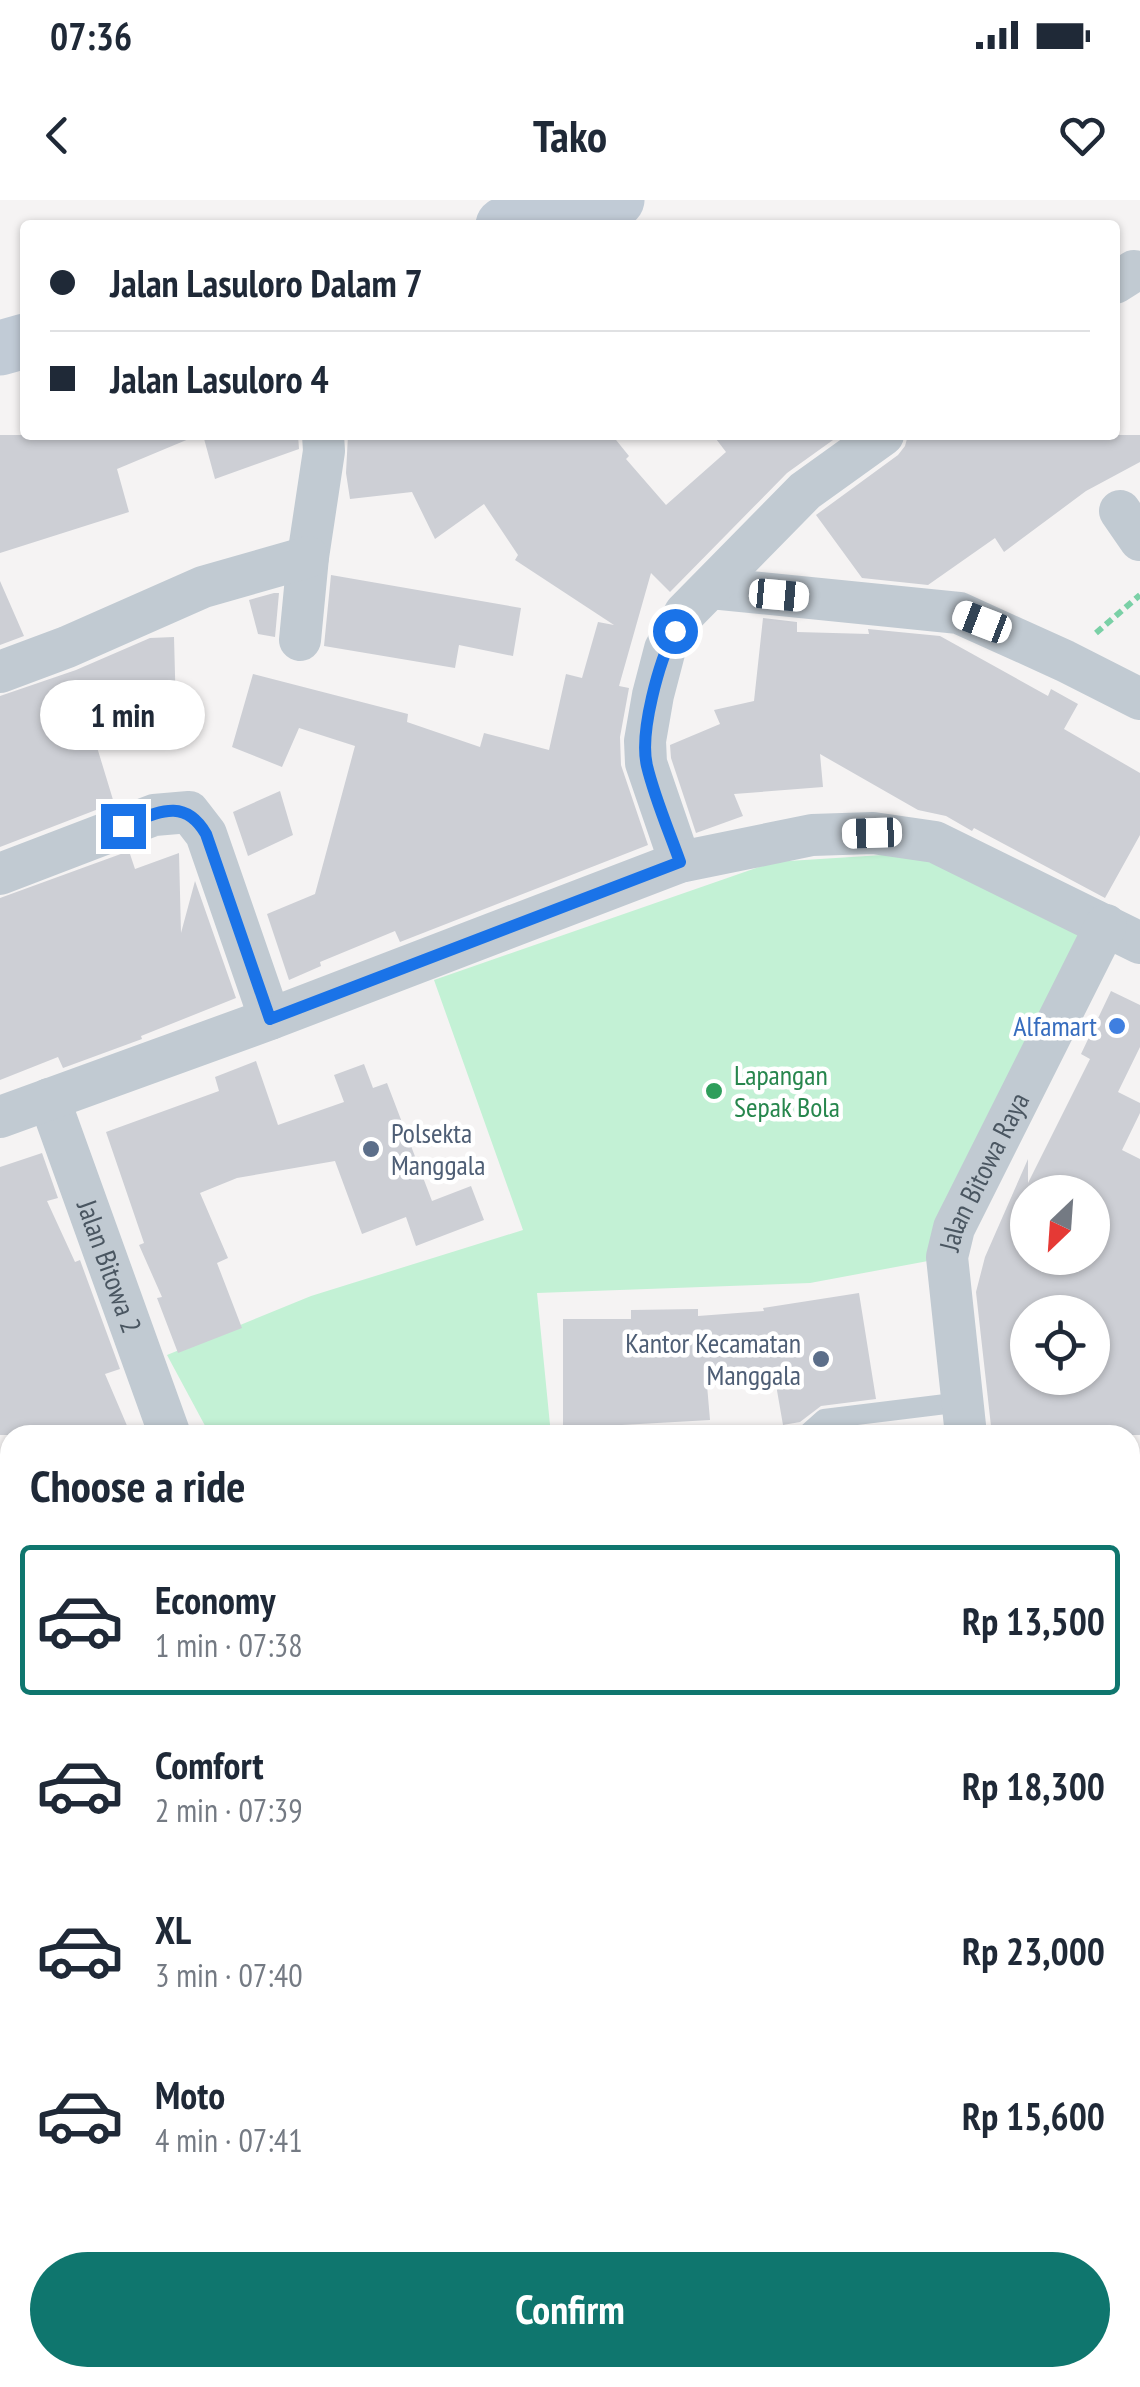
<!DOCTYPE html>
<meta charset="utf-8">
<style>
body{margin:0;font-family:"PT Sans Narrow",sans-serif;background:#f6f6f7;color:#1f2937;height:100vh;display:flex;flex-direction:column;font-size:38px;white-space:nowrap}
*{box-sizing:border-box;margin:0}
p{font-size:32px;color:#747a83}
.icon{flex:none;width:55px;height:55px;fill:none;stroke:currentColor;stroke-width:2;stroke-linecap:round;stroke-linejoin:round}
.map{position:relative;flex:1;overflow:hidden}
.panel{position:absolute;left:0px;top:1225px;width:1140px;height:962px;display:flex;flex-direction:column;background:#fff;border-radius:30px 30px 0 0;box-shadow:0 2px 8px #0004}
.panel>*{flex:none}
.banner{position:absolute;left:20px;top:20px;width:1100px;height:220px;border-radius:10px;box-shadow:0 2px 8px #0004;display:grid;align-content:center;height:220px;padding:0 30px;background:#fff}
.needle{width:65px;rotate:205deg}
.buttons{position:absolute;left:1010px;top:975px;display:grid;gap:20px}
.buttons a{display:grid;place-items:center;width:100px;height:100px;border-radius:50%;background:#fff;box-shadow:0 2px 8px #0004;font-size:50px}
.end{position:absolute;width:45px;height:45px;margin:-22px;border:12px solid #1a73e8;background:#fff;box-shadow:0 0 0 5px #fff}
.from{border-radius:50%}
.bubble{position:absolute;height:70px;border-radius:35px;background:#fff;box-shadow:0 2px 8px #0004;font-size:32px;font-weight:600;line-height:70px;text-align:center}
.car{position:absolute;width:30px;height:60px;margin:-30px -15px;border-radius:12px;box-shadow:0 0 8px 2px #0007;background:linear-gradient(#fff 24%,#345 0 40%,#fff 0 76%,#345 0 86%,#fff 0)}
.banner b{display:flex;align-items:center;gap:35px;height:95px;font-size:38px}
.banner b+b{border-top:2px solid #e0e1e3}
.banner i{width:25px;height:25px;background:#1f2937}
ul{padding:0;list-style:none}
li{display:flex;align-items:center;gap:30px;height:150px;margin:0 20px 15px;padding:0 10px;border:5px solid transparent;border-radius:10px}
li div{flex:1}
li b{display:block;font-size:38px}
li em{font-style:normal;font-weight:600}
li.on{border-color:#0f766e}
li>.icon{width:90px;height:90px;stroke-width:1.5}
h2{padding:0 30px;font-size:45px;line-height:120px}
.primary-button{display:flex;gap:20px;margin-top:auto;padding:20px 30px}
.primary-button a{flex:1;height:115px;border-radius:60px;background:#0f766e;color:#fff;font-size:40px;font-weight:600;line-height:115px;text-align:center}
.status{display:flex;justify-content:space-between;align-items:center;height:70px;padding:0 50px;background:#fff;direction:ltr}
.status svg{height:28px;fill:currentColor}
header{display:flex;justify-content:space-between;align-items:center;height:130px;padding:0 30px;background:#fff;font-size:45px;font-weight:600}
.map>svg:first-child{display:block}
.green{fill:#c3f1d5}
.building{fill:#cdcfd5;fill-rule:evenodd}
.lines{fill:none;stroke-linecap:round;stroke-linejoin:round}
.path{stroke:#7ad0a6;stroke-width:6;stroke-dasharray:8 5;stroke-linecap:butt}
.lane{stroke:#c1cad2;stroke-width:20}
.street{stroke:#c1cad2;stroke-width:42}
.secondary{stroke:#c1cbd6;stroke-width:55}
.route{stroke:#1a73e8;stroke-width:12}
.shop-dot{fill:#3f7fe0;stroke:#fff;stroke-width:4}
.leisure-dot{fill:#2e9e5b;stroke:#fff;stroke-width:4}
.service-dot{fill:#5c6f8a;stroke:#fff;stroke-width:4}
.labels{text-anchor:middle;stroke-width:9;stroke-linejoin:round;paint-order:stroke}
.shop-label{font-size:28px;fill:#366cbe;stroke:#fff;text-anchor:end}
.leisure-label{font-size:28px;fill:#27864d;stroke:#fff;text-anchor:start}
.service-label{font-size:28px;fill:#4e5e75;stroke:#fff;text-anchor:start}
.street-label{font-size:28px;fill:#4a5661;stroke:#fff}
</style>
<div class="status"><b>07:36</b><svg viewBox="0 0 49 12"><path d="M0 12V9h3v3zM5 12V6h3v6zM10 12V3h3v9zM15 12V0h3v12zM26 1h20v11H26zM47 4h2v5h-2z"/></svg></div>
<header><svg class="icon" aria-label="back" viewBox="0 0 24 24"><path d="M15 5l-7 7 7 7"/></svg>Tako<svg class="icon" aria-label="heart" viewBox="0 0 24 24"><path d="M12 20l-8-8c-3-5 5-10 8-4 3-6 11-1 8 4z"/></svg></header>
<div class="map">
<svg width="1140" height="2187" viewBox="0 0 1140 2187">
<rect width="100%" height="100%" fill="#f5f3f3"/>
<path class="green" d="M914,653L1084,733L928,1061L810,1083L537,1093L551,1235H210L167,1155L311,1096L523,1030L434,780L773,662Z
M0,1973L10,1976V2178H333L351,2187H0Z
M411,2178H798L794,2187H406Z"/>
<path class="building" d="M0,235H196V236L117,269L129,312L0,353Z
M203,235H298L299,249L215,279Z
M348,235H612L629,256L626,259L666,305L726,252L713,235H840L787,273L670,392L651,373L619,486L629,488L620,537L621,565L648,645L400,742L395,731L320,762L321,766L289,780L267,714L315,694L355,546L299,528L282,567L232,547L253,474L408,514L407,522L480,547L484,533L549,550L566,474L582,478L598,422L614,425L515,360L518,355L484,304L435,339L412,292L350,299L346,273Z
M908,235H1140V262L1086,291L1004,352L995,338L928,385L862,378L816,315L898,255L905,246Z
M331,375L521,408L513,456L459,445L455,468L324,446Z
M0,381L24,436L0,445Z
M274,393H279L275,437L258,434L249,400Z
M763,418L797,422V432L869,434L868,429L940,436L1048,496L1051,489L1078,504L1064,529L1140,573V635L1105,698L974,628L972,631L946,616L918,610L820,554L823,587L734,594L743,616L696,633L671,558L670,545L720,524L714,510L754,501Z
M174,437L176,512L147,513L93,534L114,603L0,647V496L76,470L150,438Z
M280,591L293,635L248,656L233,612Z
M129,651L135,669L179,653L181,733L195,681L236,798L141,836L142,839L63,868L58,857L0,880V698Z
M1111,791L1140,805V847L1118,892L1140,903V913L1122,950L1140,959V1235H1095L1093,1226L992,1235L976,1092L985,1057L1028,959V983L1090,859L1081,854ZM1028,992H1092V1058H1028ZM1028,1112H1092V1178H1028Z
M256,861L278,925L344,902L334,875L364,864L373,888L387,883L432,1001L471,986L484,1020L416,1046L406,1017L362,1034L335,961L237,978L200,993L228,1058L217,1063L242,1128L178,1153L157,1098L162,1097L139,1045L144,1043L106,932L219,891L215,877Z
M42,953L58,998L47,1001L75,1062L80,1060L120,1169L105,1174L131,1235H0V967Z
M859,1093L876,1199L821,1206L800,1222L783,1225L775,1179L707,1185L710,1220L622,1225V1230L563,1231V1119H631V1110L698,1109V1116L764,1111L763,1108Z"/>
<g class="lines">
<path class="path" d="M1096,433L1140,395"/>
<path class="lane" d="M806,1235L824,1219L962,1202"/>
<g class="street">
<path d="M1115,83L1134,71"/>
<path d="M1120,311L1140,340"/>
<path d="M711,388L959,413L1065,461L1140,499"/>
<path d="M300,440L308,357L324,251L323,235"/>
<path d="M0,472L67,447L203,387L308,357"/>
<path d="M680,662L646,563L645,541L653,495L665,449L685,413L805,291L883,235"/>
<path d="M0,674L154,615L189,612L206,634L270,819"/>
<path id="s1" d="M49,899L170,1235"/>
<path d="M0,917L270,819L680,662L812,635L873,633L935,642L1140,743"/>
<path id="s2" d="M966,1235L947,1057L954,1028L1106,725"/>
<path d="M0,1357L10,1376"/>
<path d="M1130,1407L1140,1405"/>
<path d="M1130,1804L1140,1803"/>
</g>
<path class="secondary" d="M503,25L617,0
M0,148L25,141
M0,1688L10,1695
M1130,2034L1140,2033"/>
</g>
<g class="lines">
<path class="route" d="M123,626C157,613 184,596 206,634L270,819L680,662C669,631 655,599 647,566C639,533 659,461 675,431"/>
</g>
<circle class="shop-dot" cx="1117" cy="826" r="10"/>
<circle class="leisure-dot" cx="714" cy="891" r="10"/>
<g class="service-dot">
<circle cx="371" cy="949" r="10"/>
<circle cx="821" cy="1159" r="10"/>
</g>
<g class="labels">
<g class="shop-label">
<text x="1097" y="836">Alfamart</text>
</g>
<g class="leisure-label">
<text x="734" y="885">Lapangan<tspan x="734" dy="32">Sepak Bola</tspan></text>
</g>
<g class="service-label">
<text x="391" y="943">Polsekta<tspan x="391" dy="32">Manggala</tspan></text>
<text x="801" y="1153" text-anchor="end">Kantor Kecamatan<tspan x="801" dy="32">Manggala</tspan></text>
</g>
<g class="street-label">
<text dy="10" stroke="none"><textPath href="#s2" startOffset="272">Jalan Bitowa Raya</textPath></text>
<text dy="10" stroke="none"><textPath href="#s1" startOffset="178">Jalan Bitowa 2</textPath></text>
</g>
</g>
</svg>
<div class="buttons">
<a><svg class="needle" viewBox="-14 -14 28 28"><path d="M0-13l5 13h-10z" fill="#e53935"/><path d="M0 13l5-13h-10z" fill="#747a83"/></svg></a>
<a><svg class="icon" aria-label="locate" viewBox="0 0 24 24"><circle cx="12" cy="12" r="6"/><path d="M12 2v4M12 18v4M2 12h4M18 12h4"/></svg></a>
</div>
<i class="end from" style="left:675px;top:431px"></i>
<i class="end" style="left:123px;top:626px"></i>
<div class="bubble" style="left:40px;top:480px;width:165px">1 min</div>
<i class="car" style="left:779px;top:395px;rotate:95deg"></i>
<i class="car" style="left:982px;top:422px;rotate:291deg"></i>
<i class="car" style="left:872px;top:633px;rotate:268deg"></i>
<div class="banner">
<b><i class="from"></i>Jalan Lasuloro Dalam 7</b>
<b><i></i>Jalan Lasuloro 4</b>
</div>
<section class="panel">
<h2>Choose a ride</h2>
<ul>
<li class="on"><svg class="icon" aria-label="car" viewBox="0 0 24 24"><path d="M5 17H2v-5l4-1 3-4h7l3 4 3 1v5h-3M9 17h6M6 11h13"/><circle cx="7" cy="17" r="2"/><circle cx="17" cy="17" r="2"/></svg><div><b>Economy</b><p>1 min · 07:38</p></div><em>Rp 13,500</em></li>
<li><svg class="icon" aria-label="car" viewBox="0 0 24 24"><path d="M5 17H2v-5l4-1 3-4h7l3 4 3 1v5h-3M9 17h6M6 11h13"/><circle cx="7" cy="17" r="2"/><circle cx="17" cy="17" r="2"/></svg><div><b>Comfort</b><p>2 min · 07:39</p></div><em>Rp 18,300</em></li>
<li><svg class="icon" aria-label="car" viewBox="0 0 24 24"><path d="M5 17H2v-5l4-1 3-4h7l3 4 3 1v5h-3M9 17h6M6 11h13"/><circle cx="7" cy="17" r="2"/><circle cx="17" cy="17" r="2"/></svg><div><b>XL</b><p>3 min · 07:40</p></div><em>Rp 23,000</em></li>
<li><svg class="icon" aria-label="car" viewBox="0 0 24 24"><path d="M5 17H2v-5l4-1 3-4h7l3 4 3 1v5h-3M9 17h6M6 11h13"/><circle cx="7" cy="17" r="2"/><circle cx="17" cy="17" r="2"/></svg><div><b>Moto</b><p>4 min · 07:41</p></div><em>Rp 15,600</em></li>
</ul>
<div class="primary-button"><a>Confirm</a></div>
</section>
</div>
